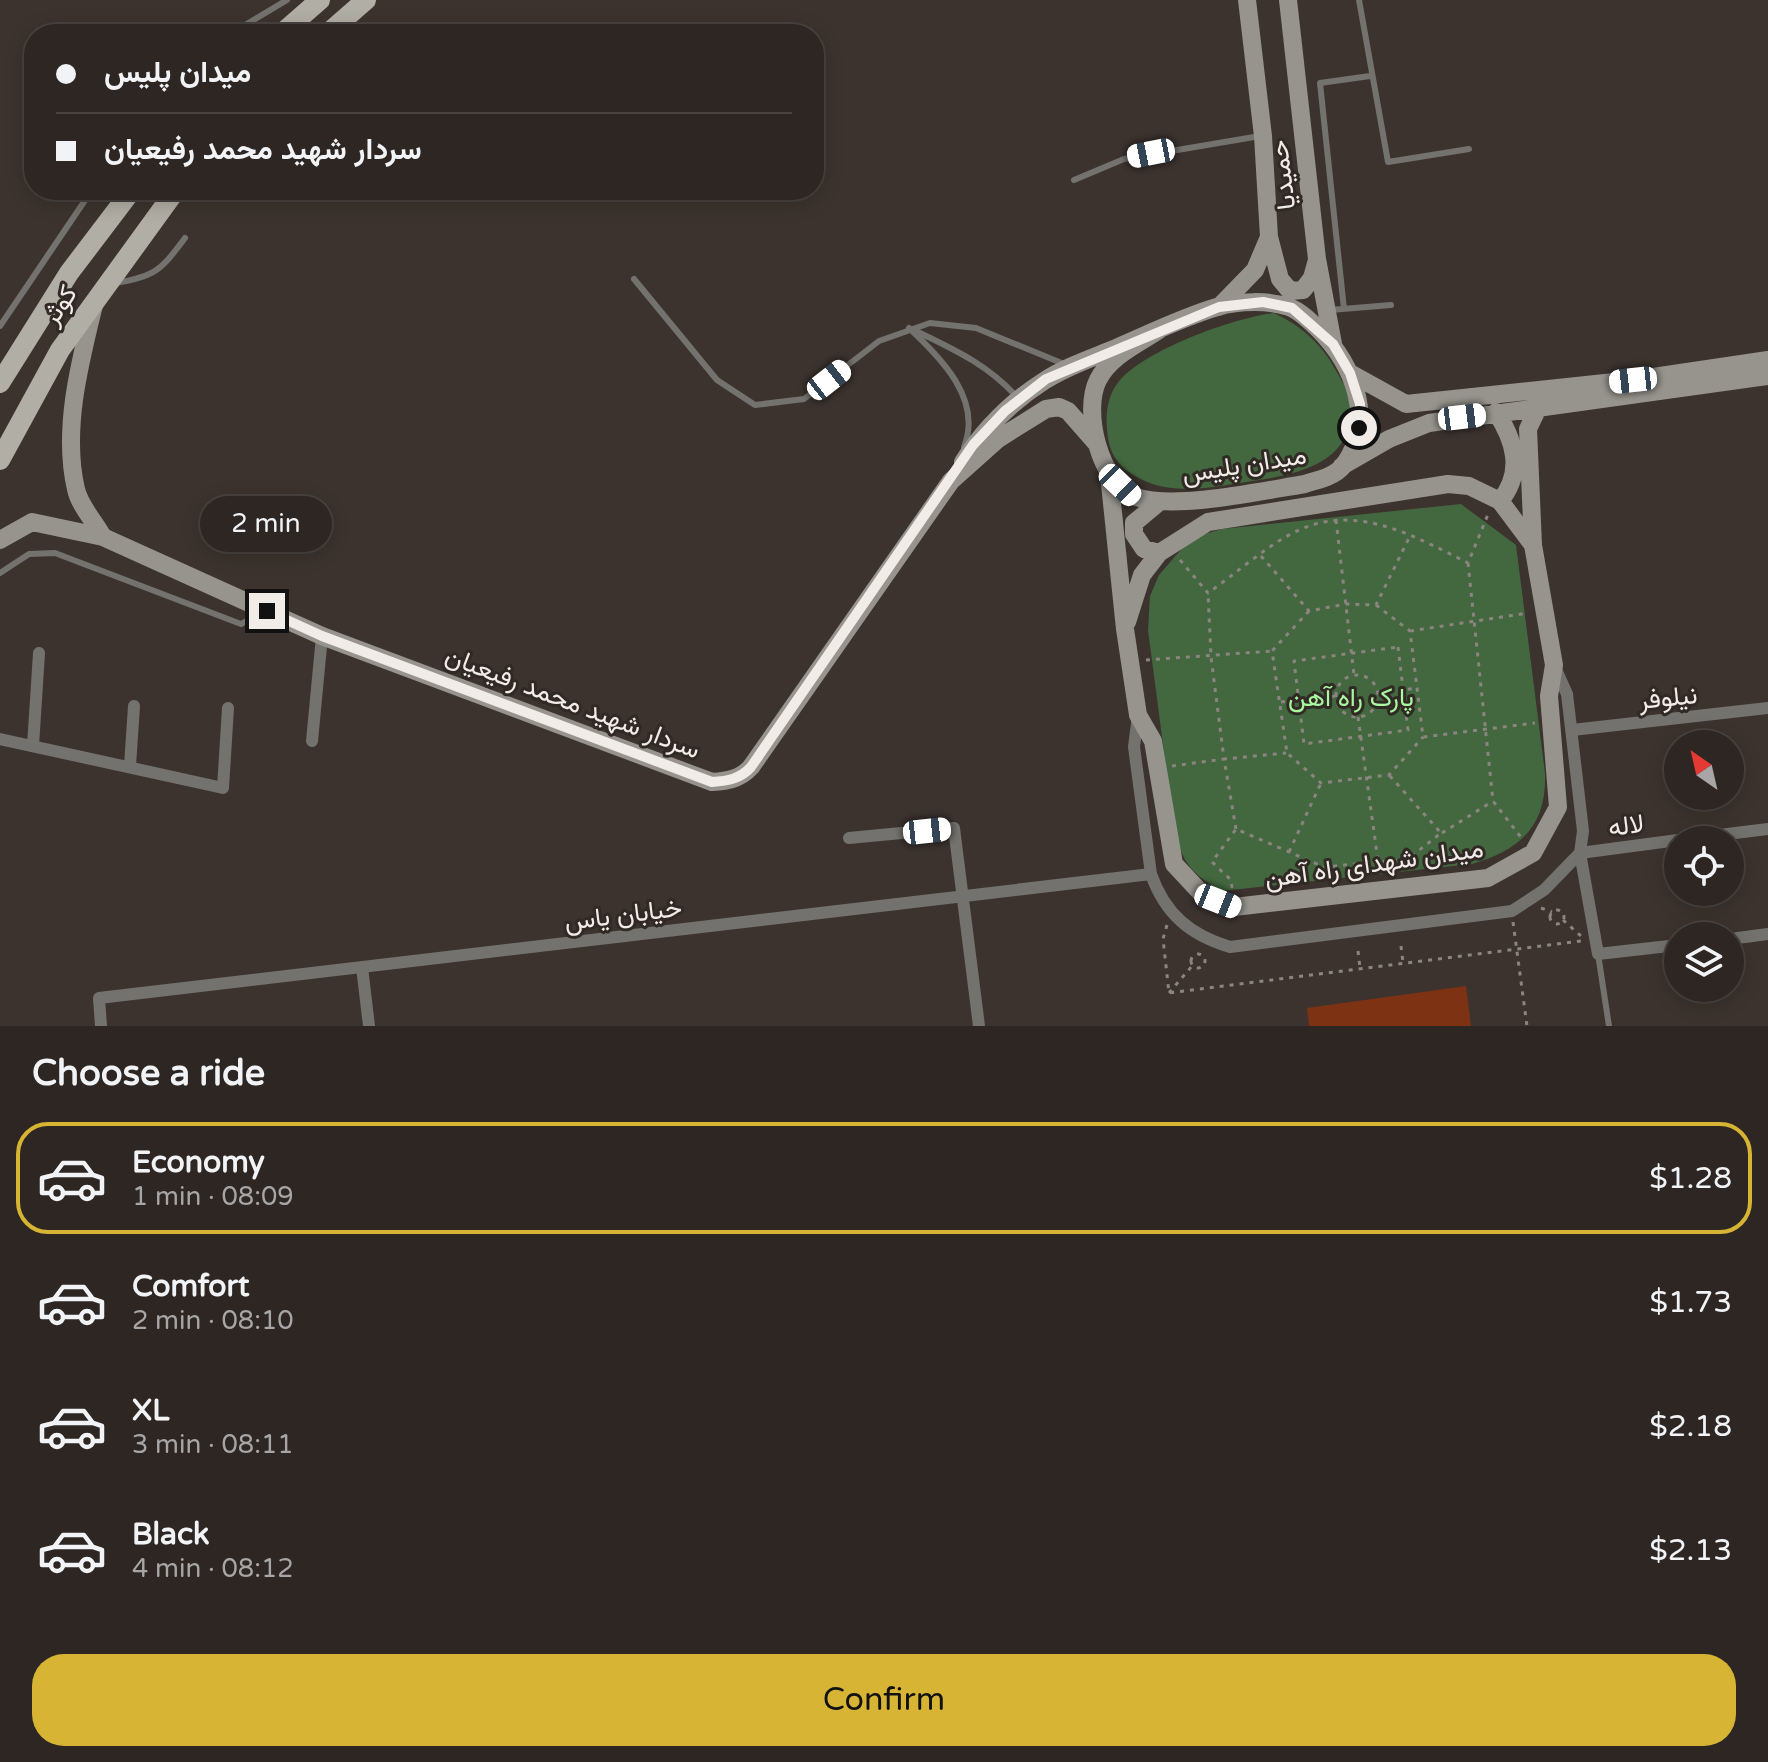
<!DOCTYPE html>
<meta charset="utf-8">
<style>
body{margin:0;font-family:"Varela Round",Vazirmatn,sans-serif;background:#39322f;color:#f1f3f6;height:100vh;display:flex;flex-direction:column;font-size:30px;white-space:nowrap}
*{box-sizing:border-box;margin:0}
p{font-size:26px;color:#a7a5a5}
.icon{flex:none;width:44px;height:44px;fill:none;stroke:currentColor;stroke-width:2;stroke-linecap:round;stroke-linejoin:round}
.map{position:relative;height:1026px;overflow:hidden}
.sheet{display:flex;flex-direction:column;background:#2d2622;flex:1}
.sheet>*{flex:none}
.hud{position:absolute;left:24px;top:24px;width:800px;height:176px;border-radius:32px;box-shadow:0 4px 20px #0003,0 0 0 2px #484340;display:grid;align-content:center;height:176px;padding:0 32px;background:#2d2622}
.needle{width:52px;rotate:326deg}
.fabs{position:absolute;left:1664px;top:730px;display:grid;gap:16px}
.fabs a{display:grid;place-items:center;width:80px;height:80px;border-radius:50%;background:#2d2622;box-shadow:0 4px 20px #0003,0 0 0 2px #484340;font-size:40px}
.end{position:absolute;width:36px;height:36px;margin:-18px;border:10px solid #f2ece9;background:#111;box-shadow:0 0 0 4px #111}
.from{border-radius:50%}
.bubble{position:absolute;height:56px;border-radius:28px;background:#2d2622;box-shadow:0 4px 20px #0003,0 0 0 2px #484340;font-size:26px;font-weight:600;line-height:56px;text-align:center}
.car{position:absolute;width:24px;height:48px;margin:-24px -12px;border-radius:10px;box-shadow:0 0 6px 2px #0007;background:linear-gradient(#fff 24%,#345 0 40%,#fff 0 76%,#345 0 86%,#fff 0)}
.hud b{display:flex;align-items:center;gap:28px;height:76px;font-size:30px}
.hud b+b{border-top:2px solid #484340}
.hud i{width:20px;height:20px;background:#f1f3f6}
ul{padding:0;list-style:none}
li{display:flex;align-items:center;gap:24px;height:112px;margin:0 16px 12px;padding:0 16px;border:4px solid transparent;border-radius:32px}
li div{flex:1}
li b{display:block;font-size:30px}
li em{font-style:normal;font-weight:600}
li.current{border-color:#d7b434}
li>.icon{width:72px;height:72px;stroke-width:1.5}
h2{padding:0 32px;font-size:36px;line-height:96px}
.cta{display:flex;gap:16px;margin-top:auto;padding:16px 32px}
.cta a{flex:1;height:92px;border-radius:32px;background:#d7b434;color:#111;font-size:32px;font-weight:600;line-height:92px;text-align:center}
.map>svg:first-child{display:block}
.green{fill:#43683f}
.building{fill:#7c3213}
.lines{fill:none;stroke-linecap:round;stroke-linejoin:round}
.path{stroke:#8b847f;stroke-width:3;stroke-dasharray:4 6;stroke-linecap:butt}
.lane{stroke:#73726e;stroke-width:6}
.street{stroke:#73726e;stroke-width:12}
.secondary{stroke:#96948d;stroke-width:18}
.primary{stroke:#b1aea5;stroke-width:20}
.route{stroke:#f2ece9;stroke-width:10}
.labels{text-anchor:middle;stroke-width:6;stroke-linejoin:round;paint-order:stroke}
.street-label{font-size:26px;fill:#f2ece9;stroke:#312924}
.park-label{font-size:26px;fill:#a8f89f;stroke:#312924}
</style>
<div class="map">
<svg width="1768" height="1026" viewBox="0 0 1768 1026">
<rect width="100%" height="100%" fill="#3c332e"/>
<path class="green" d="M1274,313C1303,327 1323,345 1338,374C1342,382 1350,392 1352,401C1353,406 1351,414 1350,419C1345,468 1286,476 1246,482C1215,487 1179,494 1150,483C1128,474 1111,462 1108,437C1105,418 1106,396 1120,380C1148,349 1233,318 1274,313Z
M1461,504L1516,545L1545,773C1547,825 1521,850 1472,864L1222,891C1191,874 1182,862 1174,828L1148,630L1150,596L1159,575L1191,538L1222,529Z"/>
<path class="building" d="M1466,986L1471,1026H1309L1307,1008Z"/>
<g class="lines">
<path class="path" d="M1336,520L1354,675
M1261,556L1309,611L1346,604L1376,605L1411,534
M1180,560L1208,593C1234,575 1271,542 1299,530C1358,503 1416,537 1468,563L1489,512
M1468,563L1493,801L1523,840
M1376,605L1410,631L1423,737L1535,723
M1309,611L1272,651L1287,753L1321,783L1389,775L1423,737
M1410,631L1528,613
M1398,647L1408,730L1304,744L1294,661Z
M1146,660L1272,651
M1336 696a21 21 0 1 1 42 0a21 21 0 1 1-42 0Z
M1378,693L1418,688
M1281,702L1336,696
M1358,717L1380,875
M1172,766L1224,759L1211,657L1208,593
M1236,829L1224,759L1286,753
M1442,833L1493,801
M1289,852L1321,783
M1232,888L1231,880L1212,862L1236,829L1324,867L1408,859L1441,833L1389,775
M1541,908L1552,912
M1550 917a7 7 0 1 1 14 0a7 7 0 1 1-14 0Z
M1563,920L1581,936
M1513,922L1527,1026
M1167,925L1163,939L1169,993L1581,941
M1401,946L1403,963
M1358,951L1360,968
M1191 961a7 7 0 1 1 14 0a7 7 0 1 1-14 0Z
M1169,993L1192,966"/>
<path class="lane" d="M1359,0L1388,162L1469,149
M230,34L287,0
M1074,180L1124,159L1260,136
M634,279L717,380L755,405L804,399L879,341L930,323L976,328L1064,364
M115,283C155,277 161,270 185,238
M1344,309L1320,83L1370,76
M1330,310L1391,305
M0,326L92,190
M909,328C940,357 983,399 964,447
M916,331C953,349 987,364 1016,396
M0,573L29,554L55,553L241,624L263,613
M1598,954L1609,1026"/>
<path class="street" d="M1138,715L1134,747L1151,874C1165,914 1190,935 1230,947L1512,911L1544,890L1580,853L1583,831L1567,694L1554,665
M1572,730L1768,708
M0,739L223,788L228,708
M312,741L322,636
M33,746L39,653
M130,766L134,706
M849,838L954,828L979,1026
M1678,840L1580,853L1598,954L1678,945
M1679,840L1768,829
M1730,939L1768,934
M362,967L369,1026
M101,1026L99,998L1151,874"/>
<path class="secondary" d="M1288,0L1317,259L1333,344
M1269,237L1280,279L1290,291L1303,290L1312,278L1317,260
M94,305C80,362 62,430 76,489C79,505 95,522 103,537
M1219,307L1255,270L1269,237L1263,136L1247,0
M1350,373L1406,404L1633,380L1768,360
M1496,412C1515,441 1524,472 1500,501
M963,462C984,429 1011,402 1044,381C1065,367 1092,358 1116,348C1149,334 1183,317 1217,307C1239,301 1268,300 1289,307C1300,311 1310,321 1318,329C1353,364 1377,421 1343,466C1334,477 1317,480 1305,484C1261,491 1176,510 1136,497C1100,485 1082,411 1098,380C1110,356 1138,344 1159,330
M1342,466L1389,439L1429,423L1768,376
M1109,474L1125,629L1138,715L1153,741L1174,864L1202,894L1234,907L1488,878L1533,853L1558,807L1549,696L1554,665L1533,545L1528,429L1538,408
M1159,502L1134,523V534L1144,549L1159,553L1208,522L1448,484L1469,486L1500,501L1533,545
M0,540L32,522L103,537L322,636L712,782C728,781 740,779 751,767L951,481L998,439L1046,409L1059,407L1068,411L1097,444
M1127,622L1142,575L1159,553"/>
<path class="primary" d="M281,34L320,0
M327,34L366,0
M0,383L69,273L132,190
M0,460L60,350L176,190"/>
</g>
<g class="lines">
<path class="route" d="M267,611L322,636L712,782C728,781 740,779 751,767L973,445L1005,411L1046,379L1219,307L1263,302L1292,308L1333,344L1350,373L1360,404L1359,428"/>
</g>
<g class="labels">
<g class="street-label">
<text transform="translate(1282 175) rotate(-97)" y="9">حمیدیا</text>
<text transform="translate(59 305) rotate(-56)" y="9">کوثر</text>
<text transform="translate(1244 464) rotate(-9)" y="9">میدان پلیس</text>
<text transform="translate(1668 697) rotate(-6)" y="9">نیلوفر</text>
<text transform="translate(573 702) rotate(21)" y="9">سردار شهید محمد رفیعیان</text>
<text transform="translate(1626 825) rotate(-7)" y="9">لاله</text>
<text transform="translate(1374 863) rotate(-8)" y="9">میدان شهدای راه آهن</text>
<text transform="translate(623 914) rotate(-7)" y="9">خیابان یاس</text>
</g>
<g class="park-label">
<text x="1351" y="706">پارک راه آهن</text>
</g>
</g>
</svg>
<div class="fabs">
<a><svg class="needle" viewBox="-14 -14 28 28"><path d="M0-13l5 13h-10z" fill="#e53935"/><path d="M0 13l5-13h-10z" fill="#a7a5a5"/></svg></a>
<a><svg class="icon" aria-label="locate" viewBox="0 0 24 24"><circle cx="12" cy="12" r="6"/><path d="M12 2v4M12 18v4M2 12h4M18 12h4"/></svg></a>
<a><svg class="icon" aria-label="layers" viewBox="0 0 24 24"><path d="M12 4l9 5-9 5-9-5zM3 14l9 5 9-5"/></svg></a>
</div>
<i class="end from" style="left:1359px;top:428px"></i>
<i class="end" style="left:267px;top:611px"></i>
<div class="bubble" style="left:200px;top:496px;width:132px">2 min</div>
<i class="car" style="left:1151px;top:153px;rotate:259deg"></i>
<i class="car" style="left:829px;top:380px;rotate:52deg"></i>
<i class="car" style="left:1633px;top:380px;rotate:264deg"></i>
<i class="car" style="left:1462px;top:417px;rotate:83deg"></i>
<i class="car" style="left:1120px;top:485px;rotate:134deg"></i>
<i class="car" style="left:927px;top:831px;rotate:84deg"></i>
<i class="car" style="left:1218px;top:901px;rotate:112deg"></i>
<div class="hud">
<b><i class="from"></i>میدان پلیس</b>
<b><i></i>سردار شهید محمد رفیعیان</b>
</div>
</div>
<section class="sheet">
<h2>Choose a ride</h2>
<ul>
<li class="current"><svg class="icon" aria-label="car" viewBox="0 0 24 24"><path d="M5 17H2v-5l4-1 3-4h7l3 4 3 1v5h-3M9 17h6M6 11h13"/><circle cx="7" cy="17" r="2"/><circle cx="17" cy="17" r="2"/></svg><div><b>Economy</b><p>1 min · 08:09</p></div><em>$1.28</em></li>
<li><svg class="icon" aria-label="car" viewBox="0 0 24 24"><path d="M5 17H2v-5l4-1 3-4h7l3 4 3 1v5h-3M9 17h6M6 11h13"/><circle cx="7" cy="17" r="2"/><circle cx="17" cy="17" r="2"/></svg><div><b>Comfort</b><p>2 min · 08:10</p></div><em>$1.73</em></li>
<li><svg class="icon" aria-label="car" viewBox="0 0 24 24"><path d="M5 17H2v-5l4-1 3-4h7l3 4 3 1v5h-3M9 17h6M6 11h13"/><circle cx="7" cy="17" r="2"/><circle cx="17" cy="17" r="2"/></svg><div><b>XL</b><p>3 min · 08:11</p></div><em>$2.18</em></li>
<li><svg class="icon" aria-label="car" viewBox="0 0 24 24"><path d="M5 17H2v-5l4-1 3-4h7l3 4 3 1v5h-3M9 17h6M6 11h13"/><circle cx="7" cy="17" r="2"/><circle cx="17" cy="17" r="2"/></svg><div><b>Black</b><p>4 min · 08:12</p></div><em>$2.13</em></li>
</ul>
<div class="cta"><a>Confirm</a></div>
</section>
